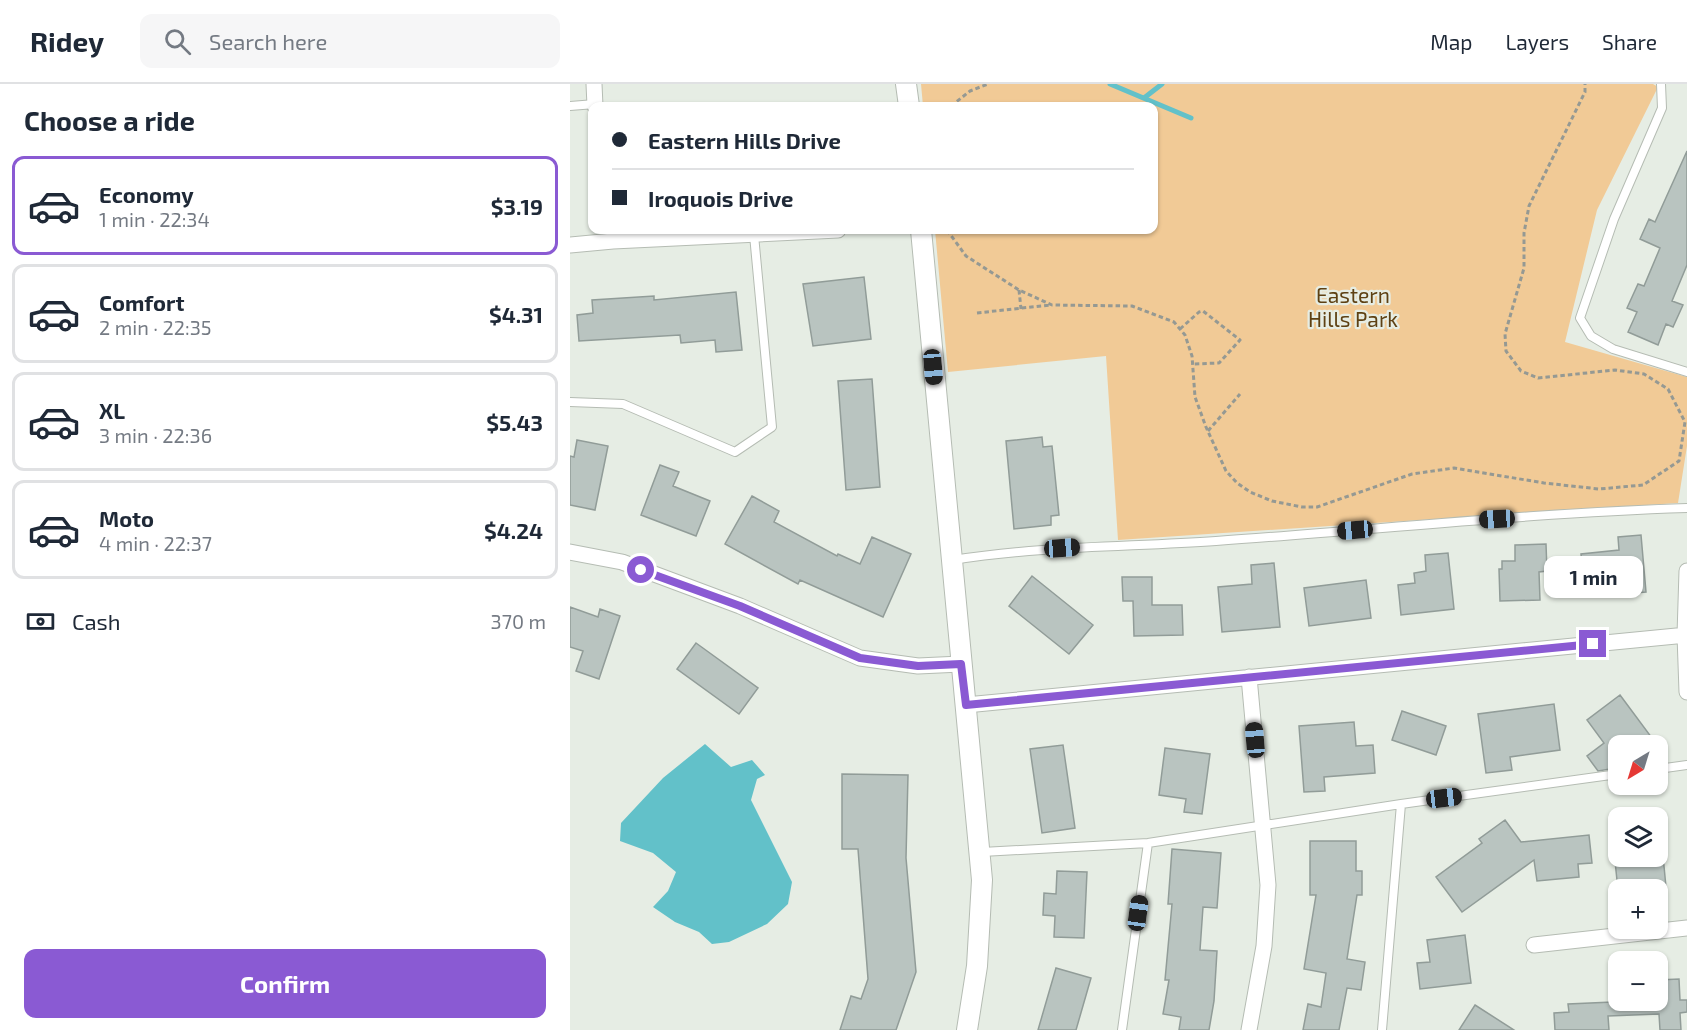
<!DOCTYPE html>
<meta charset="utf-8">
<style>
body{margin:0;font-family:"Exo 2",sans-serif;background:#f6f6f7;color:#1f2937;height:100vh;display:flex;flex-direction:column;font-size:22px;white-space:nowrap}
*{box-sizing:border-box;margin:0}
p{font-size:20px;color:#747a83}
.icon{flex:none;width:33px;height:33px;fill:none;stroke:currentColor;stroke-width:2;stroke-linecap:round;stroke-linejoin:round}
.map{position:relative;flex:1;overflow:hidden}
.panel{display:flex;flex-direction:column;background:#fff;width:570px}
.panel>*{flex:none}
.top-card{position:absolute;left:18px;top:18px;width:570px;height:132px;border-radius:12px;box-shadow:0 2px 4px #0004;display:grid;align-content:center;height:132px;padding:0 24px;background:#fff}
.needle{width:39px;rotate:218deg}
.controls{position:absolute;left:1038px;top:651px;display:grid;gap:12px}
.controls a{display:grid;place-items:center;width:60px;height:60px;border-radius:12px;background:#fff;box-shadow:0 2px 4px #0004;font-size:30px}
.end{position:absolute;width:27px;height:27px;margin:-14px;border:8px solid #8a5ad3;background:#fff;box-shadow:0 0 0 3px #fff}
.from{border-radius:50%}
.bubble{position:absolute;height:42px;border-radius:12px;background:#fff;box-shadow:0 2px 4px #0004;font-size:20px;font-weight:700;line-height:42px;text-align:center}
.car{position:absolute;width:18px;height:36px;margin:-18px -9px;border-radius:8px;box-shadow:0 0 4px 2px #0007;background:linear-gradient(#222 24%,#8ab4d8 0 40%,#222 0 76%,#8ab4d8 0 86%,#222 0)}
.top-card b{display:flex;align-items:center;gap:21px;height:57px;font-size:22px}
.top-card b+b{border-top:2px solid #e0e1e3}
.top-card i{width:15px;height:15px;background:#1f2937}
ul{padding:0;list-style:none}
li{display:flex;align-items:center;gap:18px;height:99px;margin:0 12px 9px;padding:0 12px;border:3px solid #e0e1e3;border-radius:12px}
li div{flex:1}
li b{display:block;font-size:22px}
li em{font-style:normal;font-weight:700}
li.selected{border-color:#8a5ad3}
li>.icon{width:54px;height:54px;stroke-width:1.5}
h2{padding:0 24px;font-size:27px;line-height:72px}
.pay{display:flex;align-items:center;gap:15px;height:66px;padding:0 24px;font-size:22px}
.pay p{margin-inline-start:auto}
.action{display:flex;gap:12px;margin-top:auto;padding:12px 24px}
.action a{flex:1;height:69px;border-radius:12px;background:#8a5ad3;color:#fff;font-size:24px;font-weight:700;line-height:69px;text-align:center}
header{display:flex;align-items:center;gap:36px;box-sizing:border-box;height:84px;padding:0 30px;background:#fff;border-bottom:2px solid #e0e1e3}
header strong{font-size:28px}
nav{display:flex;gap:33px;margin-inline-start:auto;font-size:21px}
.search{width:420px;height:54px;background:#f6f6f7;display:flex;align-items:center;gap:15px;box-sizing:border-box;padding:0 21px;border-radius:12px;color:#747a83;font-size:22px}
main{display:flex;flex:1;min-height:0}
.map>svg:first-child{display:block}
.green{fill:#f1ca96}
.water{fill:#62c1c9}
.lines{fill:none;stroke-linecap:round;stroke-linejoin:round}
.stream{stroke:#62c1c9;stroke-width:5}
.building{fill:#b9c4c0;stroke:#919c98;stroke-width:1.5}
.service-casing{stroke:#b5bcb3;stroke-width:10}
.minor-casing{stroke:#b5bcb3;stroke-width:17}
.tertiary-casing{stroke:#b5bcb3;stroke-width:22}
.path{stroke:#959993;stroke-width:3;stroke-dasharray:4.5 3;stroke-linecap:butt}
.service{stroke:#fff;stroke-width:8}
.minor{stroke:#fff;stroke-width:15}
.tertiary{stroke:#fff;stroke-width:20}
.route{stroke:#8a5ad3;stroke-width:8}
.labels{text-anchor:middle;stroke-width:4.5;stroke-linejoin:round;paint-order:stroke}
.park-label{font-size:21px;fill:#5e4113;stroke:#e6ede4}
</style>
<header>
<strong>Ridey</strong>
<div class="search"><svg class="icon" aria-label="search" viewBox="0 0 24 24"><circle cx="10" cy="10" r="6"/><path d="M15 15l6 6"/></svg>Search here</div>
<nav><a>Map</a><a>Layers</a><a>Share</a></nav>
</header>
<main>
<section class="panel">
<h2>Choose a ride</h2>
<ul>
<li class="selected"><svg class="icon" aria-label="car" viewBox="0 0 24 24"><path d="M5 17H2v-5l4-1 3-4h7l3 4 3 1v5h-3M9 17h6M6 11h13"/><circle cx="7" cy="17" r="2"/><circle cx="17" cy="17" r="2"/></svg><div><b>Economy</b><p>1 min · 22:34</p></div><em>$3.19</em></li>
<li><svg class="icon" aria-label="car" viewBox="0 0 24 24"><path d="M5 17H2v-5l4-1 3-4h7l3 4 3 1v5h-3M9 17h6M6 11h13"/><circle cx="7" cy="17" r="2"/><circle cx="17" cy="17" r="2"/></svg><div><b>Comfort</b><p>2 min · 22:35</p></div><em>$4.31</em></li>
<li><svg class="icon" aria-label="car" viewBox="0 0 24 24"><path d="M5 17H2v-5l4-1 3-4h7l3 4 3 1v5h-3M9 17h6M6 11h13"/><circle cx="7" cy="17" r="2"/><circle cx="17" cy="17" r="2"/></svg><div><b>XL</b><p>3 min · 22:36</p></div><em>$5.43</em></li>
<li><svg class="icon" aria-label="car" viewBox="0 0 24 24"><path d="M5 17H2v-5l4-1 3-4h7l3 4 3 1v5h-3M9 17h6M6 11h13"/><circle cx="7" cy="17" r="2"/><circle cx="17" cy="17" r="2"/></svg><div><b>Moto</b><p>4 min · 22:37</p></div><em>$4.24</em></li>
</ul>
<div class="pay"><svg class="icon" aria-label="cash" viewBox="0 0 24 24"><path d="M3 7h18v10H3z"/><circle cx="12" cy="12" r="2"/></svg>Cash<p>370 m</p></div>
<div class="action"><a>Confirm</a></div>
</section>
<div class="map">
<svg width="1117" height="946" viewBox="0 0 1117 946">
<rect width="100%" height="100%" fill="#e6ede4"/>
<path class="green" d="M351,0H1083L1088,3L1027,126L995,258L1117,293V362L1108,419L548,456L536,272L378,288L365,146H584V22H353Z"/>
<path class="water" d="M135,660L161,683L182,676L195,691L187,695L181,716L222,798L218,820L197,840L159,858L142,860L129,848L105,838L83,823L98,807L106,788L83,769L50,757L51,739L93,694Z"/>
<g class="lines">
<path class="stream" d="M540,0L621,34
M574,14L592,0"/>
</g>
<path class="building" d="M1117,67V181L1102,217L1113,221L1103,243L1096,240L1088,261L1058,248L1067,228L1057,224L1068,200L1074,202L1090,164L1070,155L1079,135L1085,138Z
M294,193L301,255L243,262L233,200Z
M166,208L172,266L146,268L145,256L111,259L110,251L9,257L7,231L23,229L22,216L84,212V216Z
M302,295L310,403L276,406L268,297Z
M472,353L473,363L482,362L489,431L481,432V441L444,445L436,357Z
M7,356L38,362L25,426L0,421V372L4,373Z
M90,381L109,388L103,402L140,417L126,452L71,431Z
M182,412L209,427L204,438L267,472L268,470L290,480L302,453L341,470L313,533L230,496L228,500L155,460Z
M1071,451L1076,508L1015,513L1011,470L1049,466L1048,453Z
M976,460L977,487L969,488L970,516L930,517L929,485H932V477H945V461Z
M878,469L884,525L831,531L828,501L845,499L844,489L856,487L855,471Z
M704,479L710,543L652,548L648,503L682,500L681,481Z
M462,492L523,541L499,570L439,522Z
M552,493H582V521H612L613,551L564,552L563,517H553Z
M796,496L801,534L739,542L734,504Z
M0,523L28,533L30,525L50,532L29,595L6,587L13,567L0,563Z
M126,559L188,604L169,630L107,585Z
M1050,611L1082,654L1071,662H1048V679L1040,685L1028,687L1017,672L1034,659L1017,636Z
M984,620L990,666L940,673L942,686L916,689L908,630Z
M832,627L876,642L866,671L822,656Z
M784,638L786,662L803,661L805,689L754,693L755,707L734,708L729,642Z
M493,661L505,744L472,749L460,665Z
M595,664L640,670L632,730L614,728L616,715L589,711Z
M272,690L338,691L336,774L346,888L326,946H270L281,912L291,915L298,895L288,765H272Z
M935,736L951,758L1019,751L1022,779L1008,780L1009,793L967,797L964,776L892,828L866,793L912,759L909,755Z
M740,757H786V787H792V811H787L777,875L795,878L791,906L777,904L769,946H733L738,920L751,923L756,889L734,885L746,811H740Z
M602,765L651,769L647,824L633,823L630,866L647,867L644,917L639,946H609L611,933L593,930L599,896H595L602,820H598Z
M1070,772H1093L1096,803L1048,806L1045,777L1070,774Z
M487,787L517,788L514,854L484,853L485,832L473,831L474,809L486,810Z
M895,851L901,899L850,905L847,879L860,878L857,856Z
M486,884L521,894L506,946H468Z
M1109,895L1110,916H1117V928L1110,929L1111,946H1090L1089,930L1038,932L1039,946H985L984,929L999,928L998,920L1088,916V896Z
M905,921L944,946H889Z"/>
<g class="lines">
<g class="service-casing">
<path id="service" d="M1091,0L1092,24L1044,135L1010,234L1021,252L1043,265L1117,288
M0,22L25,20
M0,318L53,320L165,368L202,343L184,151
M383,476C470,462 558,463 646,457C803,446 960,429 1117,424
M1088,685L1117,681
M412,768L578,759L831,720L1048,690
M552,946L578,759
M812,946L831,720"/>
</g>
<g class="minor-casing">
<path id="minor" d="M24,0L25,22
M0,161L43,157L268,146
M0,468L52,478L170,522L290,574L348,582L391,580
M1117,487L1115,551L1117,608
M679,593L698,801L694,862L679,946
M396,621L1117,551
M964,861L1117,844"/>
</g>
<g class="tertiary-casing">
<path id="tertiary" d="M336,0L339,22
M351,146L412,796L407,882L397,946"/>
</g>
<path class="path" d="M381,22L400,7L418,0
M377,146L396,172L449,206L482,221L562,222L604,238L615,251L622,272L625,313L636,343L656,387L667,399L680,408L702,417L732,423H747L842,390L884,384L974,399L1029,405L1073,401L1109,377L1115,338L1098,305L1074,290L1045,286L968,294L951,287L936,267L935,250L954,184V149L959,122L1015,8V0
M449,206L451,225
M407,229L480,221
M610,245L629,228L633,227L670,256L649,279L623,280
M638,347L670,310"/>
<use href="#service" class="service"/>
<use href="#minor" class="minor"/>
<use href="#tertiary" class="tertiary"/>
</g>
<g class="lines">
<path class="route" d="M71,486L170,522L290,574L348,582L391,580L396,621L1023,560"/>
</g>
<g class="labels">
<g class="park-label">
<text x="783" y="219">Eastern<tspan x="783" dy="24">Hills Park</tspan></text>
</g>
</g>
</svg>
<div class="controls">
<a><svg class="needle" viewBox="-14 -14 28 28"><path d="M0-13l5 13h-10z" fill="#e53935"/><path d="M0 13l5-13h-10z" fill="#747a83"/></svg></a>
<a><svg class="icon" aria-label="layers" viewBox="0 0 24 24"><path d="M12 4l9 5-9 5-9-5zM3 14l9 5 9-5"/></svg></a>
<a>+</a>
<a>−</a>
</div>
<i class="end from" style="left:71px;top:486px"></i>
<i class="end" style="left:1023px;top:560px"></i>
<div class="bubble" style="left:974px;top:472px;width:99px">1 min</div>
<i class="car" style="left:363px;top:283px;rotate:175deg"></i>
<i class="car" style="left:927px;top:435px;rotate:267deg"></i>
<i class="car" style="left:785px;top:446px;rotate:265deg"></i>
<i class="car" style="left:492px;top:464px;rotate:86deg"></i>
<i class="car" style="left:685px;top:656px;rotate:355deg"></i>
<i class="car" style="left:874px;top:714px;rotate:83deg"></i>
<i class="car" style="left:568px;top:829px;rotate:8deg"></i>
<div class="top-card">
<b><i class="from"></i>Eastern Hills Drive</b>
<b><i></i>Iroquois Drive</b>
</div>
</div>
</main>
